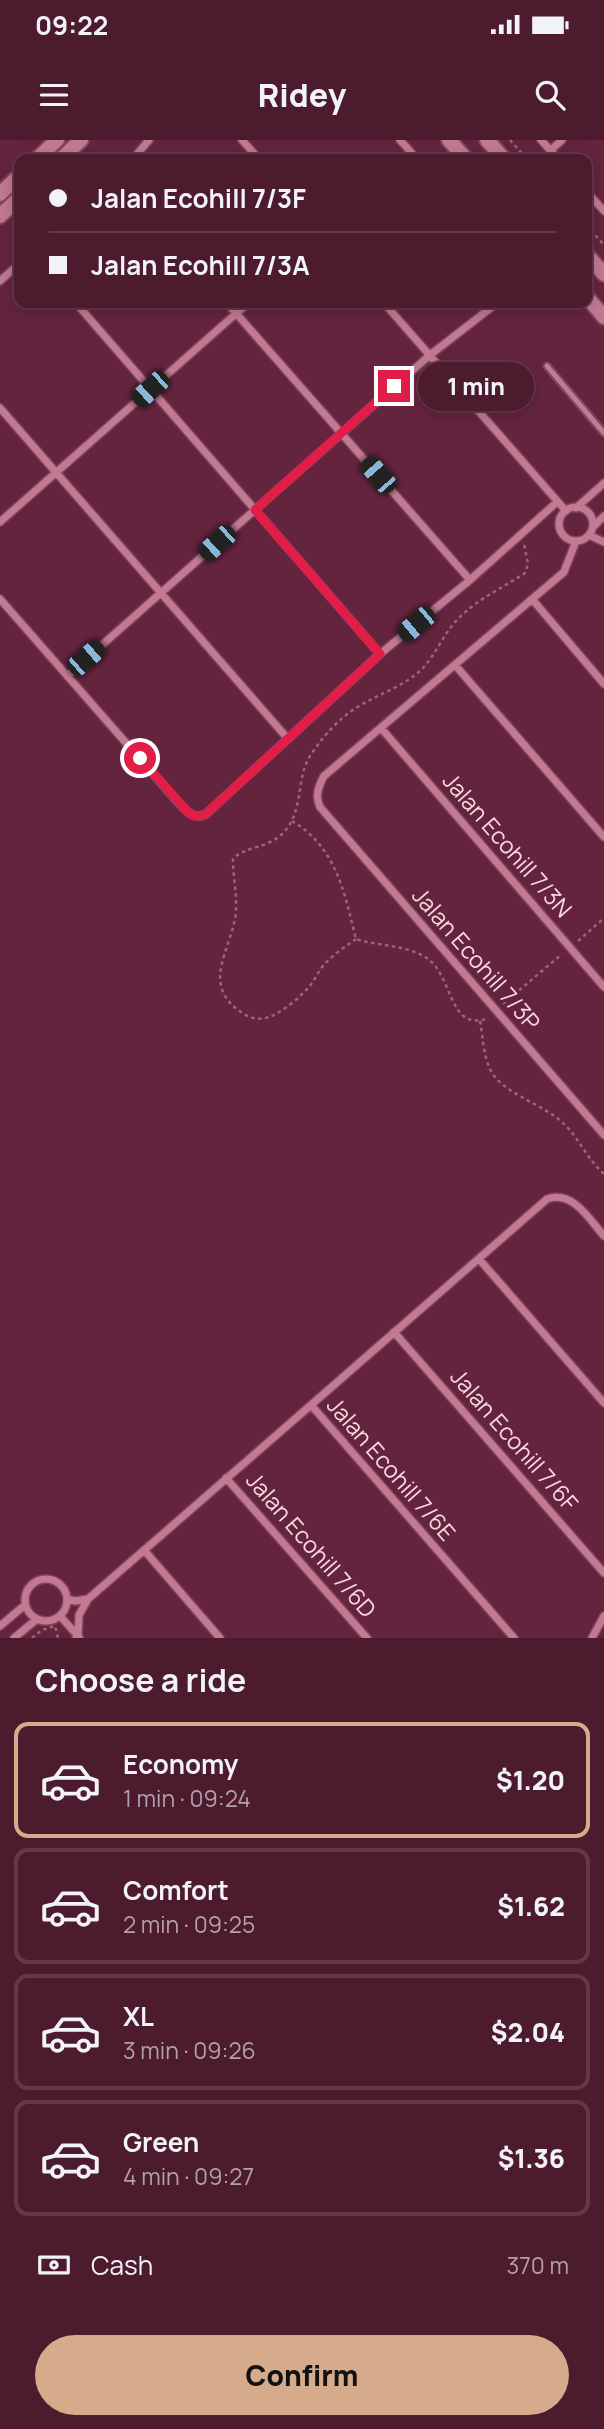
<!DOCTYPE html>
<meta charset="utf-8">
<style>
body{margin:0;font-family:Manrope,sans-serif;background:#56283a;color:#f1f3f6;height:100vh;display:flex;flex-direction:column;font-size:26px;white-space:nowrap}
*{box-sizing:border-box;margin:0}
p{font-size:23px;color:#b2a1aa}
.icon{flex:none;width:38px;height:38px;fill:none;stroke:currentColor;stroke-width:2;stroke-linecap:round;stroke-linejoin:round}
.map{position:relative;height:1498px;overflow:hidden}
.side{display:flex;flex-direction:column;background:#4c1b2e;flex:1}
.side>*{flex:none}
.top-card{position:absolute;left:14px;top:14px;width:578px;height:154px;border-radius:14px;box-shadow:0 4px 18px #0003,0 0 0 2px #63394a;display:grid;align-content:center;height:154px;padding:0 35px;background:#4c1b2e}
.end{position:absolute;width:32px;height:32px;margin:-16px;border:9px solid #e11d48;background:#fff;box-shadow:0 0 0 4px #fff}
.from{border-radius:50%}
.bubble{position:absolute;height:49px;border-radius:24px;background:#4c1b2e;box-shadow:0 4px 18px #0003,0 0 0 2px #63394a;font-size:23px;font-weight:800;line-height:49px;text-align:center}
.car{position:absolute;width:21px;height:42px;margin:-21px -10px;border-radius:9px;box-shadow:0 0 5px 2px #0007;background:linear-gradient(#222 24%,#8ab4d8 0 40%,#222 0 76%,#8ab4d8 0 86%,#222 0)}
.top-card b{display:flex;align-items:center;gap:24px;height:66px;font-size:26px}
.top-card b+b{border-top:2px solid #63394a}
.top-card i{width:18px;height:18px;background:#f1f3f6}
ul{padding:0;list-style:none}
li{display:flex;align-items:center;gap:21px;height:116px;margin:0 14px 10px;padding:0 21px;border:4px solid #63394a;border-radius:14px}
li div{flex:1}
li b{display:block;font-size:26px}
li em{font-style:normal;font-weight:800}
li.current{border-color:#d6ab8b}
li>.icon{width:63px;height:63px;stroke-width:1.5}
h2{padding:0 35px;font-size:32px;line-height:84px}
.pay{display:flex;align-items:center;gap:18px;height:77px;padding:0 35px;font-size:26px}
.pay p{margin-inline-start:auto}
.button{display:flex;gap:14px;margin-top:auto;padding:14px 35px}
.button a{flex:1;height:80px;border-radius:42px;background:#d6ab8b;color:#111;font-size:28px;font-weight:800;line-height:80px;text-align:center}
.status{display:flex;justify-content:space-between;align-items:center;height:49px;padding:0 35px;background:#4c1b2e;direction:ltr}
.status svg{height:19px;fill:currentColor}
header{display:flex;justify-content:space-between;align-items:center;height:91px;padding:0 35px;background:#4c1b2e;font-size:32px;font-weight:800}
.map>svg:first-child{display:block}
.lines{fill:none;stroke-linecap:round;stroke-linejoin:round}
.lane-casing{stroke:#7d455e;stroke-width:9}
.street-casing{stroke:#7d455e;stroke-width:10}
.secondary-casing{stroke:#7d455e;stroke-width:18}
.path{stroke:#9b6579;stroke-width:2.5;stroke-dasharray:3.5 3.5;stroke-linecap:butt}
.lane{stroke:#c47993;stroke-width:5}
.street{stroke:#c47993;stroke-width:7}
.secondary{stroke:#c47993;stroke-width:14}
.route{stroke:#e11d48;stroke-width:9}
.labels{text-anchor:middle;stroke-width:7;stroke-linejoin:round;paint-order:stroke}
.street-label{font-size:23px;fill:#fad8e2;stroke:#65243e}
</style>
<div class="status"><b>09:22</b><svg viewBox="0 0 49 12"><path d="M0 12V9h3v3zM5 12V6h3v6zM10 12V3h3v9zM15 12V0h3v12zM26 1h20v11H26zM47 4h2v5h-2z"/></svg></div>
<header><svg class="icon" aria-label="menu" viewBox="0 0 24 24"><path d="M4 6h16M4 12h16M4 18h16"/></svg>Ridey<svg class="icon" aria-label="search" viewBox="0 0 24 24"><circle cx="10" cy="10" r="6"/><path d="M15 15l6 6"/></svg></header>
<div class="map">
<svg width="604" height="1498" viewBox="0 0 604 1498">
<rect width="100%" height="100%" fill="#65243e"/>
<g class="lines">
<g class="lane-casing">
<path id="lane" d="M547,226L604,293"/>
</g>
<g class="street-casing">
<path id="street" d="M242,0L259,19
M400,0L417,19
M541,0L558,19
M551,10L562,0
M133,19L149,0
M586,51L604,71
M0,141L19,124
M76,163L380,514
M227,163L470,440
M384,163L566,371
M0,268L288,599
M559 384a17 17 0 1 1 34 0a17 17 0 1 1-34 0Z
M576,368L604,343
M0,382L248,163
M593,387L604,376
M589,395L604,402
M576,401L564,432L324,636C318,647 315,656 320,667L604,995
M0,459L176,660C185,669 193,681 206,674L380,514L470,440L557,362
M532,459L604,544
M455,525L604,697
M68,535L430,215L497,163
M381,588L604,847
M479,1119L604,1263
M394,1192L604,1433
M311,1265L547,1059C573,1050 589,1079 604,1096
M226,1338L367,1498
M144,1410L220,1498
M25 1460a21 21 0 1 1 42 0a21 21 0 1 1-42 0Z
M67,1459L75,1461L88,1459L311,1265L514,1498
M60,1476L79,1497
M0,1486L25,1465
M14,1498L37,1479
M76,1498L78,1496L79,1475L88,1459
M592,1498L604,1476"/>
</g>
<g class="secondary-casing">
<path id="secondary" d="M449,0L466,19
M487,0L504,19
M37,19L57,0
M61,19L81,0
M0,54L19,36
M0,76L19,58
M586,114L604,134
M586,156L604,177"/>
</g>
<path class="path" d="M510,0L527,19
M586,85L604,105
M292,681C337,708 344,752 356,799C378,806 405,805 425,817C453,832 448,894 488,878
M356,799C345,807 332,815 323,826C317,833 314,842 308,848C300,857 288,867 279,872C267,880 255,881 244,874C198,846 232,810 236,772C237,754 233,737 233,719C244,706 269,709 284,692C305,669 295,636 312,613C325,594 341,576 361,565C381,553 404,546 421,530C435,516 442,497 455,482C475,460 501,449 525,433L528,424L524,404
M578,801L604,778
M503,864L562,814
M480,881C483,897 483,914 490,929C502,955 545,963 567,987C581,1002 588,1020 604,1034
M32,1498L42,1490L55,1486L58,1498"/>
<use href="#lane" class="lane"/>
<use href="#street" class="street"/>
<use href="#secondary" class="secondary"/>
</g>
<g class="lines">
<path class="route" d="M140,618L187,671C194,677 197,678 206,674L380,514L255,370L394,246"/>
</g>
<g class="labels">
<g class="street-label">
<text transform="translate(507 705) rotate(49)" y="8">Jalan Ecohill 7/3N</text>
<text transform="translate(476 819) rotate(49)" y="8">Jalan Ecohill 7/3P</text>
<text transform="translate(514 1300) rotate(49)" y="8">Jalan Ecohill 7/6F</text>
<text transform="translate(391 1329) rotate(49)" y="8">Jalan Ecohill 7/6E</text>
<text transform="translate(311 1405) rotate(49)" y="8">Jalan Ecohill 7/6D</text>
</g>
</g>
</svg>
<i class="end from" style="left:140px;top:618px"></i>
<i class="end" style="left:394px;top:246px"></i>
<div class="bubble" style="left:418px;top:222px;width:116px">1 min</div>
<i class="car" style="left:150px;top:249px;rotate:228deg"></i>
<i class="car" style="left:378px;top:335px;rotate:319deg"></i>
<i class="car" style="left:217px;top:403px;rotate:228deg"></i>
<i class="car" style="left:416px;top:484px;rotate:230deg"></i>
<i class="car" style="left:86px;top:518px;rotate:49deg"></i>
<div class="top-card">
<b><i class="from"></i>Jalan Ecohill 7/3F</b>
<b><i></i>Jalan Ecohill 7/3A</b>
</div>
</div>
<section class="side">
<h2>Choose a ride</h2>
<ul>
<li class="current"><svg class="icon" aria-label="car" viewBox="0 0 24 24"><path d="M5 17H2v-5l4-1 3-4h7l3 4 3 1v5h-3M9 17h6M6 11h13"/><circle cx="7" cy="17" r="2"/><circle cx="17" cy="17" r="2"/></svg><div><b>Economy</b><p>1 min · 09:24</p></div><em>$1.20</em></li>
<li><svg class="icon" aria-label="car" viewBox="0 0 24 24"><path d="M5 17H2v-5l4-1 3-4h7l3 4 3 1v5h-3M9 17h6M6 11h13"/><circle cx="7" cy="17" r="2"/><circle cx="17" cy="17" r="2"/></svg><div><b>Comfort</b><p>2 min · 09:25</p></div><em>$1.62</em></li>
<li><svg class="icon" aria-label="car" viewBox="0 0 24 24"><path d="M5 17H2v-5l4-1 3-4h7l3 4 3 1v5h-3M9 17h6M6 11h13"/><circle cx="7" cy="17" r="2"/><circle cx="17" cy="17" r="2"/></svg><div><b>XL</b><p>3 min · 09:26</p></div><em>$2.04</em></li>
<li><svg class="icon" aria-label="car" viewBox="0 0 24 24"><path d="M5 17H2v-5l4-1 3-4h7l3 4 3 1v5h-3M9 17h6M6 11h13"/><circle cx="7" cy="17" r="2"/><circle cx="17" cy="17" r="2"/></svg><div><b>Green</b><p>4 min · 09:27</p></div><em>$1.36</em></li>
</ul>
<div class="pay"><svg class="icon" aria-label="cash" viewBox="0 0 24 24"><path d="M3 7h18v10H3z"/><circle cx="12" cy="12" r="2"/></svg>Cash<p>370 m</p></div>
<div class="button"><a>Confirm</a></div>
</section>
